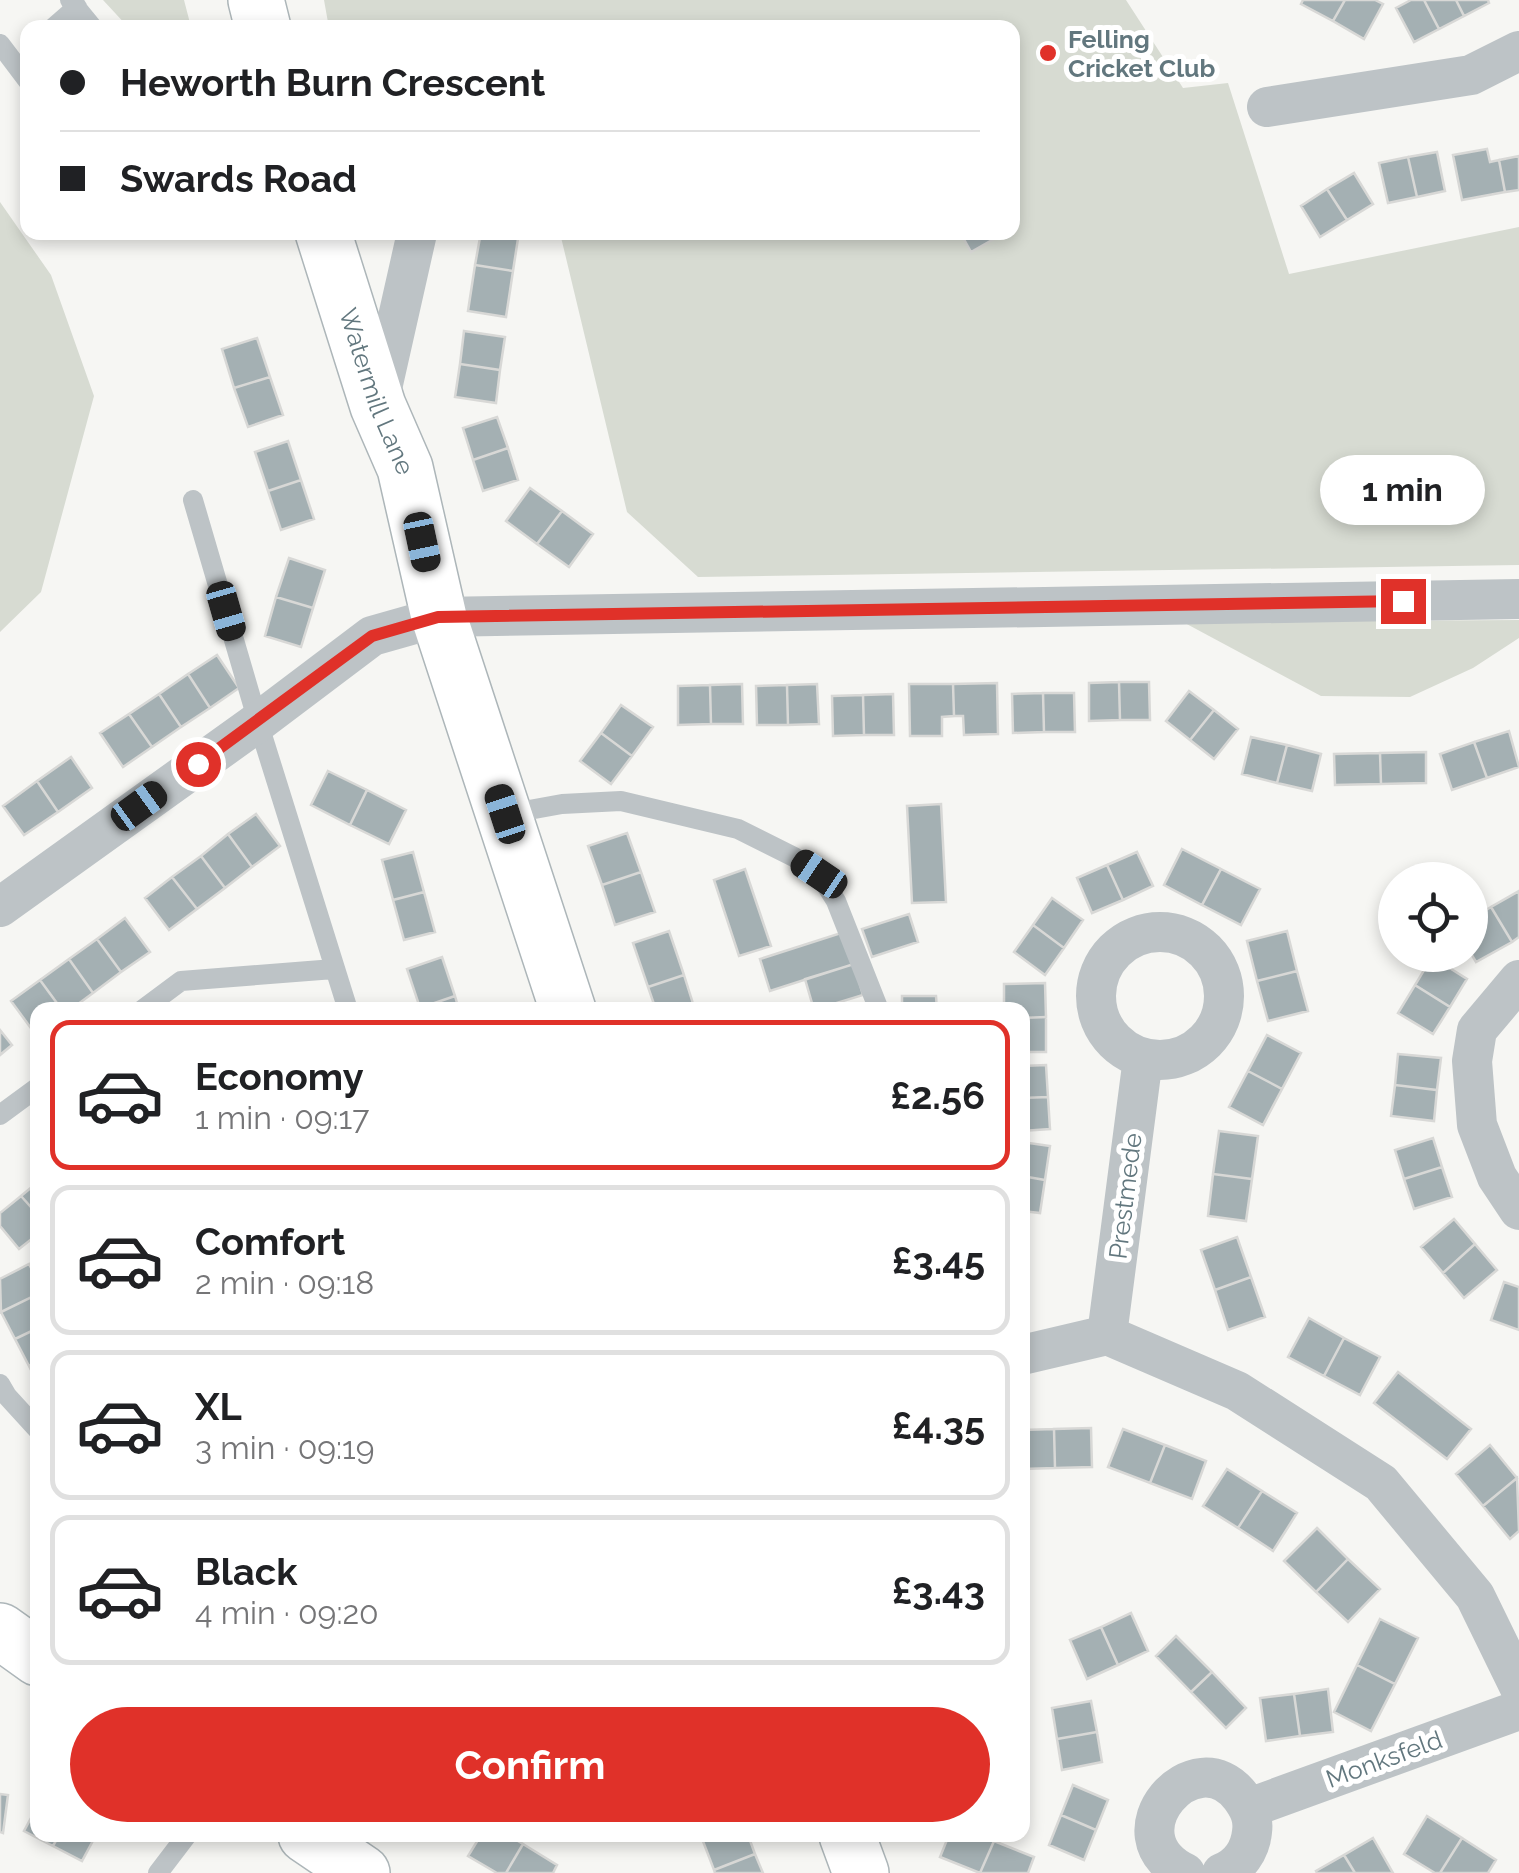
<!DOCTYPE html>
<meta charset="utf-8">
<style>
body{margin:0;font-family:Raleway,sans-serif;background:#f6f6f6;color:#202124;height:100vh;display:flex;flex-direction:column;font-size:38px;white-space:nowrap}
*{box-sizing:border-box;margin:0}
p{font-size:32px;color:#757577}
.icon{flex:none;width:55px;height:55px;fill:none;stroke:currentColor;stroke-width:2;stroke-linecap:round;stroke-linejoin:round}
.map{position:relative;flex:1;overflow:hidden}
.sheet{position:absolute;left:30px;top:1002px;width:1000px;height:840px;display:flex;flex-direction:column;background:#fff;border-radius:20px;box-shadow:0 5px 15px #0003}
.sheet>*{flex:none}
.top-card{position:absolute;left:20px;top:20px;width:1000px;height:220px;border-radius:20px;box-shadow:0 5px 15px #0003;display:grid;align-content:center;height:220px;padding:0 40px;background:#fff}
.controls{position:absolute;left:1378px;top:862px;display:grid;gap:20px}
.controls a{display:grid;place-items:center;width:110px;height:110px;border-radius:50%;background:#fff;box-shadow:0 5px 15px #0003;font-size:50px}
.end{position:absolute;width:45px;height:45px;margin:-22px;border:12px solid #e03129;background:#fff;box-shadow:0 0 0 5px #fff}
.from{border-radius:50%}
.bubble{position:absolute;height:70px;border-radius:35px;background:#fff;box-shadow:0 5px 15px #0003;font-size:32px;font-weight:700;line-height:70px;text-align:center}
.car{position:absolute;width:30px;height:60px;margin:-30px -15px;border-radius:12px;box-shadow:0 0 8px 2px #0007;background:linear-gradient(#222 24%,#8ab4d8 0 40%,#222 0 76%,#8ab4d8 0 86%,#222 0)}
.top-card b{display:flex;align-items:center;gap:35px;height:95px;font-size:38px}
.top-card b+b{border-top:2px solid #e0e0e0}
.top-card i{width:25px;height:25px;background:#202124}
ul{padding:18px 0 0;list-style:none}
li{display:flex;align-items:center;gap:30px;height:150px;margin:0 20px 15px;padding:0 20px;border:5px solid #e0e0e0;border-radius:20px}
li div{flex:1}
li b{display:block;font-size:38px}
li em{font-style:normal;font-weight:700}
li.on{border-color:#e03129}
li>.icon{width:90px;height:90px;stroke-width:1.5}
.button{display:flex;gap:20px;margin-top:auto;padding:20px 40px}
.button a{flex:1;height:115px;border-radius:60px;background:#e03129;color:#fff;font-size:40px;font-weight:700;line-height:115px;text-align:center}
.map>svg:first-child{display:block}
.green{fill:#d7dbd2}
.building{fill:#a4b0b3;stroke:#d8d8d6;stroke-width:2.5}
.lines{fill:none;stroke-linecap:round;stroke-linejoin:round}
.secondary-casing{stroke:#adb6b9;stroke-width:58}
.lane{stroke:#bdc3c6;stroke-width:20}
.street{stroke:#bdc3c6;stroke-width:40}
.secondary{stroke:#fff;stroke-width:55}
.route{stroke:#e03129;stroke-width:12}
.poi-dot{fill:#e03129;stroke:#fff;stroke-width:4}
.labels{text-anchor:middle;stroke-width:10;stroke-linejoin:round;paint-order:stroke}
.poi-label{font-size:25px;font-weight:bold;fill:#62777e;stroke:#fff;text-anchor:start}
.street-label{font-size:25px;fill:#62777e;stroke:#fff}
</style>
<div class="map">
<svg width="1519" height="1873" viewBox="0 0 1519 1873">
<rect width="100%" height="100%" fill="#f6f6f3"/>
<path class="green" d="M103,0H184L191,27H128Z
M324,0H1126L1183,88L1228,83L1289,274L1519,227V565L698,577L627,512L560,233L1012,232V28H329Z
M0,202L51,275L94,396L41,592L0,632Z
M1519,620V638L1473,668L1410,697L1321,696L1183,622Z"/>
<path class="building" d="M1303,0H1345L1333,21L1301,4Z
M1345,0H1375L1383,4L1364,39L1333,21Z
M1411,0H1424L1439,29L1414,42L1396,8Z
M1424,0H1456L1464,16L1439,29Z
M1456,0H1488L1489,3L1464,16Z
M1487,149L1490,162L1499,160L1505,192L1462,200L1453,155Z
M1437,152L1445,191L1417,197L1408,157Z
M1519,156V190L1505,192L1499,160Z
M1408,157L1417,197L1388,203L1379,163Z
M1354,173L1373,204L1347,220L1327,189Z
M1327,189L1347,220L1320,237L1301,206Z
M481,232H519L513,271L475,265Z
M960,232H1006L971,252Z
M475,265L513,271L506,317L468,311Z
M464,331L505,337L500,370L460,364Z
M257,338L270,377L234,388L222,349Z
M460,364L500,370L496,403L455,397Z
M270,377L283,415L248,427L234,388Z
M497,417L508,448L473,460L463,428Z
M288,441L301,480L268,491L255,452Z
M508,448L518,480L483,491L473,460Z
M301,480L314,519L281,530L268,491Z
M530,488L562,511L537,544L506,521Z
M562,511L593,534L569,567L537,544Z
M289,558L325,570L313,608L276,597Z
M276,597L313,608L301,647L265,636Z
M217,655L239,688L210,708L188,674Z
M188,674L210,708L181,727L159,694Z
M1119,682H1149L1150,720H1120Z
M1119,682L1120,720L1089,721V683Z
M997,683L998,734L964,735L963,716H954L953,684Z
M742,684L743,724H711L710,685Z
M817,684L819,724L788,725L787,685Z
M909,684H953L954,716L942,717V736H910Z
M710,685L711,724L678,725V686Z
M787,685L788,725H757L756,686Z
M1189,691L1214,710L1190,740L1166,721Z
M1043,693H1074L1075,732H1044Z
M1043,693L1044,732L1013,733L1012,694Z
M159,694L181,727L152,747L129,714Z
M893,694L894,735H864L863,695Z
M863,695L864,735L833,736L832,696Z
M621,705L653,727L632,756L601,733Z
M1214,710L1238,729L1214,759L1190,740Z
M129,714L152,747L123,767L100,733Z
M1509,731L1519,767L1487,778L1474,742Z
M601,733L632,756L611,784L580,761Z
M1251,737L1287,745L1277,783L1242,774Z
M1474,742L1487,778L1452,790L1440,754Z
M1287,745L1321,754L1312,791L1277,783Z
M1426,752V783L1381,784L1380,753Z
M1380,753L1381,784L1335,785L1334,754Z
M71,757L92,788L58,812L37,781Z
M328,771L367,790L350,825L311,805Z
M37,781L58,812L24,835L3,806Z
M367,790L406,810L389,844L350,825Z
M941,804L946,902L912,903L907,806Z
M256,814L280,846L252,867L228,834Z
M627,833L641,872L602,885L588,846Z
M228,834L252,867L225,888L201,856Z
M1182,849L1221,869L1202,905L1164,885Z
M413,852L424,892L393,900L382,860Z
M1137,852L1153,886L1123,900L1107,865Z
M201,856L225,888L197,909L172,877Z
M1107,865L1123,900L1092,913L1077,878Z
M745,869L771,946L739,956L714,880Z
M1221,869L1260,889L1241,925L1202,905Z
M641,872L655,912L615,925L602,885Z
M172,877L197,909L169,930L145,898Z
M1519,891V937L1512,942L1491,907Z
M424,892L435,932L404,940L393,900Z
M1052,898L1083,920L1064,948L1033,925Z
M1491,907L1512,942L1476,962L1470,952V920Z
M909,914L918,942L872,957L862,929Z
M125,918L150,952L121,972L97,939Z
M1033,925L1064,948L1045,975L1014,952Z
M669,931L684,975L648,987L633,943Z
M1287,931L1297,971L1257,981L1247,941Z
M844,932L854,964L770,991L760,959Z
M97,939L121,972L93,993L69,959Z
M442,957L455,996L420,1008L407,969Z
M1432,957L1467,979L1450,1007L1415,985Z
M69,959L93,993L70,1010H62L40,980Z
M854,964L863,995L814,1010L805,979Z
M1297,971L1308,1011L1268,1021L1257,981Z
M684,975L695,1010H656L648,987Z
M40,980L62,1010H38L36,1035L11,1001Z
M1045,983L1046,1017L1022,1018V1010H1004V984Z
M1415,985L1450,1007L1433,1034L1398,1013Z
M455,996L459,1010H421L420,1008Z
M902,996H936L937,1010H902Z
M1046,1017V1052H1022V1018Z
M0,1030L12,1045L0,1055Z
M1267,1035L1301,1053L1282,1089L1248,1071Z
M1398,1054L1441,1058L1437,1090L1395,1085Z
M1046,1065L1048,1097L1022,1098V1066Z
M1248,1071L1282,1089L1263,1125L1229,1107Z
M1395,1085L1437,1090L1434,1121L1391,1116Z
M1048,1097L1050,1129L1022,1131V1098Z
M1219,1131L1258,1136L1252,1179L1213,1174Z
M1433,1138L1442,1167L1404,1179L1395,1150Z
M1022,1142L1050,1146L1045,1180L1022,1176Z
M1442,1167L1452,1197L1414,1209L1404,1179Z
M1213,1174L1252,1179L1246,1221L1208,1216Z
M1022,1176L1045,1180L1040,1213L1022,1211Z
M38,1182V1215L21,1196Z
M21,1196L38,1215V1234L19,1249L0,1226V1213Z
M1454,1219L1475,1244L1443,1273L1421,1247Z
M1237,1237L1251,1277L1215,1290L1201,1250Z
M1475,1244L1497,1270L1464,1298L1443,1273Z
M29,1264L38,1281V1294L1,1312L0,1279Z
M1251,1277L1265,1317L1228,1330L1215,1290Z
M1504,1282L1519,1287V1330L1491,1320Z
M38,1294V1328L15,1339L1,1312Z
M1309,1318L1344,1338L1324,1376L1288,1357Z
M38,1328V1361L29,1366L15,1339Z
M1344,1338L1380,1357L1360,1395L1324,1376Z
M38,1361V1384L29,1366Z
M1398,1372L1471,1429L1447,1459L1374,1403Z
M1091,1428L1092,1467L1055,1468L1054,1429Z
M1054,1429L1055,1468L1022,1469V1430Z
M1123,1429L1165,1445L1150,1483L1108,1467Z
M1165,1445L1206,1461L1192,1499L1150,1483Z
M1490,1445L1517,1478L1483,1506L1456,1474Z
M1227,1469L1262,1491L1238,1528L1203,1506Z
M1517,1478L1519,1531L1510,1539L1483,1506Z
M1262,1491L1297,1513L1273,1551L1238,1528Z
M1317,1528L1348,1559L1316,1592L1284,1561Z
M1348,1559L1380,1589L1348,1622L1316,1592Z
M1131,1613L1148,1651L1118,1665L1101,1627Z
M1380,1619L1418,1638L1395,1684L1357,1665Z
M1101,1627L1118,1665L1087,1679L1070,1640Z
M1176,1636L1212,1672L1191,1692L1156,1656Z
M1357,1665L1395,1684L1371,1731L1334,1712Z
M1212,1672L1246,1708L1226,1728L1191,1692Z
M1328,1689L1333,1732L1300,1736L1294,1694Z
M1294,1694L1300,1736L1266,1741L1260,1698Z
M1091,1701L1097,1732L1057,1739L1052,1708Z
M1097,1732L1102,1762L1062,1770L1057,1739Z
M1073,1785L1108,1800L1096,1830L1061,1815Z
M0,1794L8,1795L3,1833L0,1832Z
M38,1805V1835H59L53,1846L24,1831Z
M1061,1815L1096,1830L1084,1860L1049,1845Z
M1427,1816L1462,1838L1440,1873H1435L1404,1854Z
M59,1835H96L82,1861L53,1846Z
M481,1835H508L523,1844L506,1873H497L468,1856Z
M705,1835H748L755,1854L714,1870L701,1836Z
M949,1835H981L994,1841L980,1873L940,1857Z
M1373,1838L1393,1873H1355L1344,1855Z
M1462,1838L1496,1860L1488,1873H1440Z
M994,1841L1034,1857L1028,1873H980Z
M523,1844L557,1865L553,1873H506Z
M755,1854L763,1873H715L714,1870Z
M1344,1855L1355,1873H1317L1316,1871Z"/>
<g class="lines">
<g class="secondary-casing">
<g id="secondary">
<path d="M256,0L263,28"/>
<path id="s1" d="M323,232L378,406L405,468L439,617L568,1010"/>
<path d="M0,1631L38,1658"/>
<path d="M306,1835L362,1873"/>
<path d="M847,1835L861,1873"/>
</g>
</g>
<path class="lane" d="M70,0L93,28
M53,28L77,7
M0,44L28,81
M193,500L258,722L348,1010
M507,814L562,804L621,801L738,829L794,857L819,874L836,901L879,1010
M142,1010L181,981L334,969
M0,1115L38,1087
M0,1384L7,1396L38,1430
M158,1873L187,1835"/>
<path class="street" d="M1267,107L1471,75L1519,51
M378,406L417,233
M0,907L258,722L372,636L439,617L1519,599
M1096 996a64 64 0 1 1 128 0a64 64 0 1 1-128 0Z
M1519,980L1477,1030L1472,1061L1477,1125L1497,1177L1519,1210
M1107,1335L1143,1058
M1022,1355L1107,1335L1237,1391L1381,1483L1475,1596L1519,1686
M1249,1808L1519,1710
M1185,1873C1108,1835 1195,1736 1241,1797C1249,1808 1254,1818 1252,1832C1250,1851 1239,1866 1222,1873"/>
<use href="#secondary" class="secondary"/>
</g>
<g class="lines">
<path class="route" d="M198,764L372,636L438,617L1403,601"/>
</g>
<circle class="poi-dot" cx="1048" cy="53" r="10"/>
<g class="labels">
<g class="poi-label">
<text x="1068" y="48">Felling<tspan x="1068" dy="29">Cricket Club</tspan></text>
</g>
<g class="street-label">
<text dy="9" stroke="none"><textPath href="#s1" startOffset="168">Watermill Lane</textPath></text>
<text transform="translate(1125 1196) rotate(-83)" y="9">Prestmede</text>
<text transform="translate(1384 1759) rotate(-20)" y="9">Monksfeld</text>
</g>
</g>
</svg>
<div class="controls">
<a><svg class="icon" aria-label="locate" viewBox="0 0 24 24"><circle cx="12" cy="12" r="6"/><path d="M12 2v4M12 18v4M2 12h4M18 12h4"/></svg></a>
</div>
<i class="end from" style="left:198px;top:764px"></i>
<i class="end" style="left:1403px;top:601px"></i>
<div class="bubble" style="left:1320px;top:455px;width:165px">1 min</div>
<i class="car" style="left:422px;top:542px;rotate:168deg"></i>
<i class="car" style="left:226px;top:611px;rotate:164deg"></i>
<i class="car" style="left:139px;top:806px;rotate:54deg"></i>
<i class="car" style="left:505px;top:814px;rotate:342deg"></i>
<i class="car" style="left:819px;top:874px;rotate:304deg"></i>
<div class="top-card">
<b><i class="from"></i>Heworth Burn Crescent</b>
<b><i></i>Swards Road</b>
</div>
<section class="sheet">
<ul>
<li class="on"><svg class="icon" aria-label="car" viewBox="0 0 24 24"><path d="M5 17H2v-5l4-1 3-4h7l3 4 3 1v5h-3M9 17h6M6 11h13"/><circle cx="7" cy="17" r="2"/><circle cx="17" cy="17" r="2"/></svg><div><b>Economy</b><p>1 min · 09:17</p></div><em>£2.56</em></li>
<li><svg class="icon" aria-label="car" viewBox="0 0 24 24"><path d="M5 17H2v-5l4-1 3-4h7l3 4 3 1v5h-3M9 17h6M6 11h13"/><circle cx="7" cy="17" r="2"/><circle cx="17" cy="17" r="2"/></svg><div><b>Comfort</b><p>2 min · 09:18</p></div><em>£3.45</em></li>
<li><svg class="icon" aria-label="car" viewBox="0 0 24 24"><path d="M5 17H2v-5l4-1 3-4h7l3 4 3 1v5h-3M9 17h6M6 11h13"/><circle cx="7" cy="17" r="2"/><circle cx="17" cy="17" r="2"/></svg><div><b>XL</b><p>3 min · 09:19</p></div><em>£4.35</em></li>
<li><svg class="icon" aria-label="car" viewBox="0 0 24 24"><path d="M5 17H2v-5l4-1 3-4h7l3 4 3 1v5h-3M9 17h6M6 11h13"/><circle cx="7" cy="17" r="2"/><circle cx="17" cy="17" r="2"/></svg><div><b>Black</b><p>4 min · 09:20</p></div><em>£3.43</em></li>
</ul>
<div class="button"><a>Confirm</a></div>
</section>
</div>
